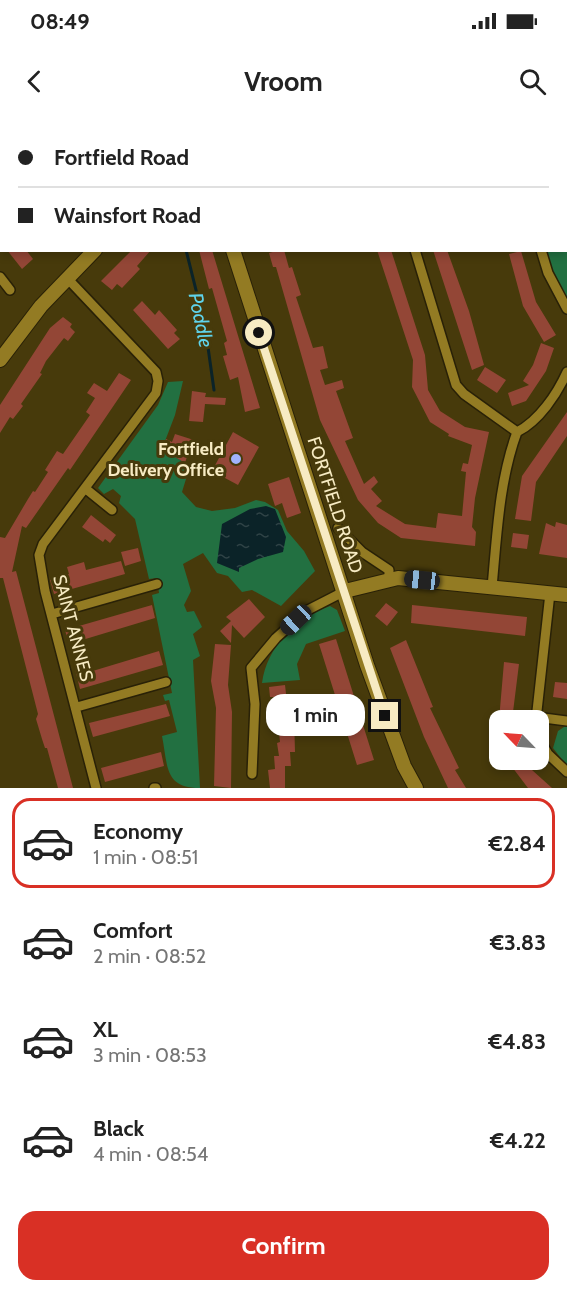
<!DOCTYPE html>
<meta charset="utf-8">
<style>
body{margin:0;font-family:Cabin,sans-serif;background:#f2f2f2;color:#222;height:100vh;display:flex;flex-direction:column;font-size:22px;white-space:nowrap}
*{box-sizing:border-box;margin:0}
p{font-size:20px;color:#767676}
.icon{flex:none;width:33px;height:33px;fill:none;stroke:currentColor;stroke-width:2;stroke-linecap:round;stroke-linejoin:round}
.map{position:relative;height:668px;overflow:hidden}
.side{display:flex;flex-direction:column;background:#fff;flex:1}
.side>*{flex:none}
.hud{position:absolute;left:0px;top:0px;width:567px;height:132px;box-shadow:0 3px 9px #0003;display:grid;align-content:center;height:132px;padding:0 18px;background:#fff}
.needle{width:39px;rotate:295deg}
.buttons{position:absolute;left:489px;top:590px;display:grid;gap:12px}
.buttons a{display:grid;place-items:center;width:60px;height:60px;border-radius:12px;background:#fff;box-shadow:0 3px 9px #0003;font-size:30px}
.end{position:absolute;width:27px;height:27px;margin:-14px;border:8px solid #f7ebc3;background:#111;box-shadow:0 0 0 3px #111}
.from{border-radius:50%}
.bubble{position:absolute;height:42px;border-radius:18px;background:#fff;box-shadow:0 3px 9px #0003;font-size:20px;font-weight:700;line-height:42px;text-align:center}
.car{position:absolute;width:18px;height:36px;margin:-18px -9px;border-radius:8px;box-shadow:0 0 4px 2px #0007;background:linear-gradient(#222 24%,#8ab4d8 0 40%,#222 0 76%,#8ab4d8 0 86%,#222 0)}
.hud b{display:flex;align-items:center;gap:21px;height:57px;font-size:22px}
.hud b+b{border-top:2px solid #e0e0e0}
.hud i{width:15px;height:15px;background:#222}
ul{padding:10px 0 0;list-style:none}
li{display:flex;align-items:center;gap:18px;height:90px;margin:0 12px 9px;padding:0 6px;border:3px solid transparent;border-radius:18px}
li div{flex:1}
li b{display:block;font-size:22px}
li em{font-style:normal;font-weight:700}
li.on{border-color:#d93025}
li>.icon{width:54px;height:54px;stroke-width:1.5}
.cta{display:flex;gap:12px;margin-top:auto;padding:12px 18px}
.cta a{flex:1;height:69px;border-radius:18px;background:#d93025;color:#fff;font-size:24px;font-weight:700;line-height:69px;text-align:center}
.status{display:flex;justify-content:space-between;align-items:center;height:42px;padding:0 30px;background:#fff;direction:ltr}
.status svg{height:16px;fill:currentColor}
header{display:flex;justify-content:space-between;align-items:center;height:78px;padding:0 18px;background:#fff;font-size:27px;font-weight:700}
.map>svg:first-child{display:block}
.grass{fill:#227041}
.water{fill:url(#water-ripples)}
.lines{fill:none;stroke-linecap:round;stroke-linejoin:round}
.stream{stroke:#0b2328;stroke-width:3}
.building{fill:#934636}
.street-casing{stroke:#292107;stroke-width:12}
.secondary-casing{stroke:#292107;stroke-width:16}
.street{stroke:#937b23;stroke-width:9}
.secondary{stroke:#937b23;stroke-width:14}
.route{stroke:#f7ebc3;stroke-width:8}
.poi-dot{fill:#a1b3fd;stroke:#473a0b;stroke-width:2}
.labels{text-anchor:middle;stroke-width:6;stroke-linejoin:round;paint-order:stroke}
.poi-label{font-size:18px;font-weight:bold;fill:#f7ebc3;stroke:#473a0b;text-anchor:end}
.street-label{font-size:18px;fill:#f7ebc3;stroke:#473a0b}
.water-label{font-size:20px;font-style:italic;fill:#5fd3eb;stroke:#473a0b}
</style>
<div class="status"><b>08:49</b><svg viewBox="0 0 49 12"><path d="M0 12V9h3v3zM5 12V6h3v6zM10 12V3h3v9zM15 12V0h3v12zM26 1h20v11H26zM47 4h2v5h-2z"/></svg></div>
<header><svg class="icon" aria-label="back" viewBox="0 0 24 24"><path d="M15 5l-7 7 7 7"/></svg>Vroom<svg class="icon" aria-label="search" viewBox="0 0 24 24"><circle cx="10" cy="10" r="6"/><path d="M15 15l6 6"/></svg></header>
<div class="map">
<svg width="567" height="668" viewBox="0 0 567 668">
<defs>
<pattern id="water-ripples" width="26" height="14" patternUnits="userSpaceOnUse" patternTransform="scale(1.5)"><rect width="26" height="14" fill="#0b2328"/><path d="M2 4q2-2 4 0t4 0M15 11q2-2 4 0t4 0" fill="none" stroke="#2f4346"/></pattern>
</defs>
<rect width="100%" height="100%" fill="#473a0b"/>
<path class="grass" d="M566,99L567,101V182L553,152L547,131L566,130Z
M183,261L175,295L162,329L190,346L182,372L196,387L212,391L235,388L256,380L265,382L278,390L287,411L304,431L315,451L281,486L252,470L242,472L228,456L217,453L203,433L183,444L191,471L184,485L187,492L194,491L202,507L193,514L200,536L193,540L200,668C164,668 168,646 162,616L177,612L169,580L165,581L163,575L172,573L152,475L159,473L157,458L149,459L135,399L119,383L121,376L113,369L104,374L98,368L158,285L168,262Z
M330,486L337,490L345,511L306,524L297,544L300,560L262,563C267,526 296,499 330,486Z
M567,605V646L553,628L558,611Z"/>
<path class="water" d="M266,386L275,389L286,417L283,432L258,439L239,448V452L217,443L222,404L250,389Z"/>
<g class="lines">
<path class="stream" d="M140,0V2
M186,130L205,206L214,270"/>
</g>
<path class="building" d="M7,130H26L33,139L22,149Z
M132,130H151L137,146L140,149L122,168L117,164L112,170L101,161Z
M199,130H212L260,288L245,292L238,257L230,260L223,236L227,235L224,223L227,221L212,168L209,169Z
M280,130H284L289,148L292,147L301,175L296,177L313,228L323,226L328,248L320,250L325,265L342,260L344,268L336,271L353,318L345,321L364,364L374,356L378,362L371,369L382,381L376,386L405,404L436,408L438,393L462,396L466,352L461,351L463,343L468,344L472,325L448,316L449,314L430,302L412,267L413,240L377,130H391L425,235L428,270L440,291L465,307L489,312L475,378L472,407L476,412L475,426L401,418L378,403L358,380L320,300L276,147H273L269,133Z
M433,130H447L469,191L484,245L472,250Z
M521,131L536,182L556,215L544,222L523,186L509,134Z
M142,181L155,195L159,190L177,210L174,213L180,219L168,229L133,190Z
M63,197L72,204L70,207L75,212L68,221L64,218L46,241L40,253L42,254L21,284L23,286L13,299L10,297L0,313V285L50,208Z
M541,223L554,228L546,251L526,281L512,286L508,273L529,265L523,261L533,245Z
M485,247L506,260L497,273L477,260Z
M119,253L131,260L70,350L68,348L26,408L22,406L12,452L16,451L73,668H58L47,628H45L42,619L36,599L38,594L3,458H0V417L5,418L28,379L33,371L35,372L48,352L45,350L57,331L63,334L90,295L86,292L95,278L87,273L94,263L107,271Z
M192,271L206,273L205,277L226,278L225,285L205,284L203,302L189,301Z
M567,292V316L536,362L531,401L515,399L522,356Z
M233,312L259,327L238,365L212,351Z
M175,314L197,321L195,328L190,327L185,343L162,329L166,319L172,322Z
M289,357L301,393L287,398L282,383L275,386L268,364Z
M91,395L116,415L110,423L105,419L103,422L82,407Z
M556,402L567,405V438L539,434L546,403L555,407Z
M513,413L529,415L527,429L511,427Z
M138,428L141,441L125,446L121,432Z
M121,441L125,454L54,474L50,460L69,454L67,447L84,442L86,450Z
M249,479L265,497L244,518L232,505L231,523L220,511L231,501L226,497Z
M386,483L398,492L387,506L375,496Z
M152,485L155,498L69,524L65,510Z
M412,485L527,497L525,516L411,503Z
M336,519L374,640L357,645L319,524Z
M406,520L433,587L430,588L459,648L455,650L466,668H448L424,617L390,528Z
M215,524L231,525L228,565L232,592L231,668L214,666L216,588L211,561Z
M159,531L163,545L80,569L75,549L84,547L86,553Z
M504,542L519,544L512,600H499Z
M555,562L567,563V579L553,577Z
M285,565L287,582H291L292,595H294L295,632H290L291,646H285V668H270L268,650L275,649L274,636H279L277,623L280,622L277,594H275L274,577H270L269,567Z
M166,584L170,596L93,617L89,603Z
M161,632L164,646L105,662L101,648Z
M506,639H526L532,650L552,668H528Z"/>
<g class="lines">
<g class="street-casing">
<path id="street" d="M443,0L447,2
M40,2L41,0
M0,68L2,66
M566,89L567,91
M415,130L456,265L464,274L517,312
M541,130L548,153L567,189
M0,157L10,170
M67,158L156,252L158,261L156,273L43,424L39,435L45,471L96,668
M86,369L112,390
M338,408L362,432L389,450V459
M492,467C497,415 499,361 517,312C539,301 557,274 567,252
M52,494L157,464
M77,587L166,562
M536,597L567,601
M536,600L550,473
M538,617L548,634L567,652
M252,654L255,584L251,548L276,518L306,491L345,471
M154,668H156"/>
</g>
<g class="secondary-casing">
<path id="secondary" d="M187,0L188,2
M220,2L221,0
M233,130L367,545L404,646L416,668
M0,240L41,186L95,130
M345,471L398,458L567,475"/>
</g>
<use href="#street" class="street"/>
<use href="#secondary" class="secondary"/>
</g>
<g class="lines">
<path class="route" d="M259,213L385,596"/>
</g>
<circle class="poi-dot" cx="236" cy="339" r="6"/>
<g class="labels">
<g class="poi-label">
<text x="224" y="335">Fortfield<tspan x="224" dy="21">Delivery Office</tspan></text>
</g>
<g class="street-label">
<text transform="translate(335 385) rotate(72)" y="6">FORTFIELD ROAD</text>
<text transform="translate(73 508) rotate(75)" y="6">SAINT ANNES</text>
</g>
<g class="water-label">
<text transform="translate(201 200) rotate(78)" y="7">Poddle</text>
</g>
</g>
</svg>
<div class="buttons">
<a><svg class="needle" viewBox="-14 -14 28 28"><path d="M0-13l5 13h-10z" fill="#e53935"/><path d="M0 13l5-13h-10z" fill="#767676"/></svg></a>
</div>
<i class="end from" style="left:259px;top:213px"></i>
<i class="end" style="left:385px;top:596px"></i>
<div class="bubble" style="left:266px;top:574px;width:99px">1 min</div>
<i class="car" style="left:422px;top:460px;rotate:276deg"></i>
<i class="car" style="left:296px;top:500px;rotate:227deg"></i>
<div class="hud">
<b><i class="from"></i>Fortfield Road</b>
<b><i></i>Wainsfort Road</b>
</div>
</div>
<section class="side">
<ul>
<li class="on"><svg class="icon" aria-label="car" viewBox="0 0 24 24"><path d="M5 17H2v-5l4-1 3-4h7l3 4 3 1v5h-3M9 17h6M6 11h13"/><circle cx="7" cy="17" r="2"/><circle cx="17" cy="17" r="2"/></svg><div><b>Economy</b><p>1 min · 08:51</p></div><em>€2.84</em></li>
<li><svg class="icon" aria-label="car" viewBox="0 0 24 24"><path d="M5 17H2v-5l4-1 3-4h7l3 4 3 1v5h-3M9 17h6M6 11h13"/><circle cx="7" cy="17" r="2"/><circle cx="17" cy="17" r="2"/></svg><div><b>Comfort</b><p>2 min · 08:52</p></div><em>€3.83</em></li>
<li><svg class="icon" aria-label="car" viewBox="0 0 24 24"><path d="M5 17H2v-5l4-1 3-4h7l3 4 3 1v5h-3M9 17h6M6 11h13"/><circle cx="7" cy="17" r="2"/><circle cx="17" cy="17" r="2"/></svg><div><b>XL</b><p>3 min · 08:53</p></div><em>€4.83</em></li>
<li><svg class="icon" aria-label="car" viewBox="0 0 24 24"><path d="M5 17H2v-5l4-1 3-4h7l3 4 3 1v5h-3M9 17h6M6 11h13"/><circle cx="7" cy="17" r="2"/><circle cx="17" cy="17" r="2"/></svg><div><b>Black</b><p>4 min · 08:54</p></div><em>€4.22</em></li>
</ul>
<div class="cta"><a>Confirm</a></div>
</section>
